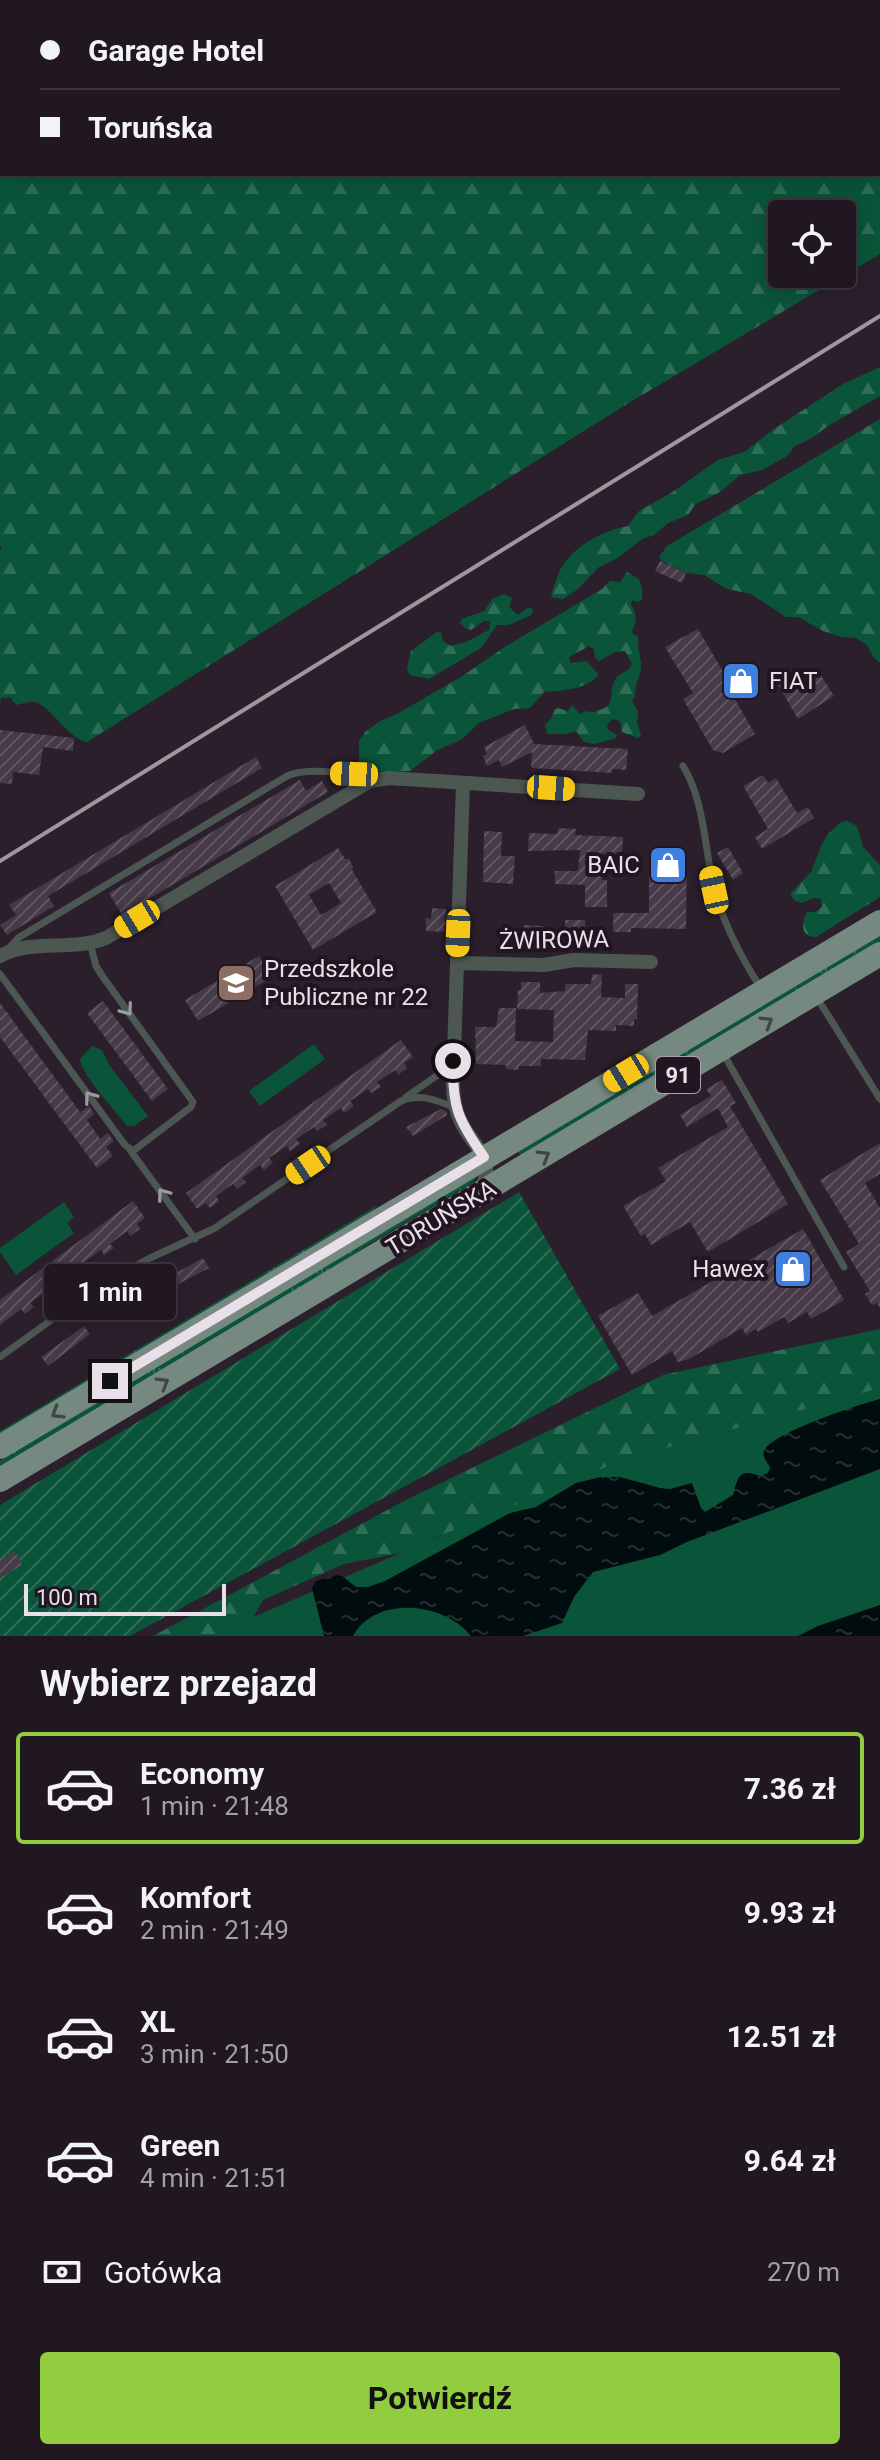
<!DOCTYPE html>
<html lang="pl">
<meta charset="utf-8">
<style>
body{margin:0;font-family:Roboto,sans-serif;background:#28202a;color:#f1f3f6;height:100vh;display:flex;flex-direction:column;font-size:30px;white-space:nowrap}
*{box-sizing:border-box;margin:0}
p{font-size:26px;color:#a29fa5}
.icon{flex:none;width:44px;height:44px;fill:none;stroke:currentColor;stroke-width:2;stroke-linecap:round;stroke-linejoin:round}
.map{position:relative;height:1636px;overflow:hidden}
.panel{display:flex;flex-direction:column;background:#201721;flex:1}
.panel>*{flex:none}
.top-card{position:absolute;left:0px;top:0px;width:880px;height:176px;box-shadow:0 4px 20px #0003,0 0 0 2px #3d363f;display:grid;align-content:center;height:176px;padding:0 40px;background:#201721}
.fabs{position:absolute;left:768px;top:200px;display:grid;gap:16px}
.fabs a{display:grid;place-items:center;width:88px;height:88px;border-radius:8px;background:#201721;box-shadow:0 4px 20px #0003,0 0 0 2px #3d363f;font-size:40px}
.scale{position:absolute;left:24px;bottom:20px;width:202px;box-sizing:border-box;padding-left:8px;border:4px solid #e8dfe8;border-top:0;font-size:22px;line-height:28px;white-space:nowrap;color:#e8dfe8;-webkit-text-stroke:6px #211522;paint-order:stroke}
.end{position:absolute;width:36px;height:36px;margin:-18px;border:10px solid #e8dfe8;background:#111;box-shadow:0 0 0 4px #111}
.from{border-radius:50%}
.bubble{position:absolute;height:56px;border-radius:8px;background:#201721;box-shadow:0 4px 20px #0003,0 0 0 2px #3d363f;font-size:26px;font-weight:700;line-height:56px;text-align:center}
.car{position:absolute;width:24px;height:48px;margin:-24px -12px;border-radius:10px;box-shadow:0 0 6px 2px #0007;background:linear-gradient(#f5c518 24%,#345 0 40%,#f5c518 0 76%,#345 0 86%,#f5c518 0)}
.top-card b{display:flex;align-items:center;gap:28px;height:76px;font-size:30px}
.top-card b+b{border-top:2px solid #3d363f}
.top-card i{width:20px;height:20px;background:#f1f3f6}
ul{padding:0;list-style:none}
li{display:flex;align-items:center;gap:24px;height:112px;margin:0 16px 12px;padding:0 24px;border:4px solid transparent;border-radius:8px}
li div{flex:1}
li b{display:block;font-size:30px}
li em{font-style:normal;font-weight:700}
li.active{border-color:#92cd3f}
li>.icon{width:72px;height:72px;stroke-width:1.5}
h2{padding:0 40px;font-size:36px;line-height:96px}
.pay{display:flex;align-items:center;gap:20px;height:88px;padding:0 40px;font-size:30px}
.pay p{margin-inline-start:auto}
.button{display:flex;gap:16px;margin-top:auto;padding:16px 40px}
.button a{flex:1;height:92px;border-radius:8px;background:#92cd3f;color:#111;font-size:32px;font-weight:700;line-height:92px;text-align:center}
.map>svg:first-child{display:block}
.grass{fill:url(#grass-tufts)}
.forest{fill:url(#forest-firs);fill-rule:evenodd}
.park{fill:#0a5539}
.garden{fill:url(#garden-furrows)}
.water{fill:url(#water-ripples)}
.building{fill:url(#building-hatch);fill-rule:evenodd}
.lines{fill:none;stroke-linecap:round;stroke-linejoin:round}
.lane{stroke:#4d5752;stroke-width:7}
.street{stroke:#4d5752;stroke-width:14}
.primary{stroke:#768980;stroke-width:24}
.rail{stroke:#a096a0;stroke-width:4}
.oneway{stroke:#9a9b9d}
.oneway2{stroke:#434348}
.route{stroke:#e8dfe8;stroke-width:10}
.labels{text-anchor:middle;stroke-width:8;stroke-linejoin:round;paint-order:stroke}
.shield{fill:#211522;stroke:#aca2ad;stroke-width:2}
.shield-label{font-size:22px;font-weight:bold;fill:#e8dfe8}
.poi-label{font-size:24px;fill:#e8dfe8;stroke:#211522;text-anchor:start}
.street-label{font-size:24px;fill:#e8dfe8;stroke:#211522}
</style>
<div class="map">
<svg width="880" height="1636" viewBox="0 0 880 1636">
<defs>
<pattern id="grass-tufts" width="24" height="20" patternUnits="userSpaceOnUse" patternTransform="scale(2)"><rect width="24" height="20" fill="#0a5539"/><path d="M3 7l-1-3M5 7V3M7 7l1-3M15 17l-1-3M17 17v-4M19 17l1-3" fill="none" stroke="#2e6d56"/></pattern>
<pattern id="forest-firs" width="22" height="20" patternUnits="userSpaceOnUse" patternTransform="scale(2)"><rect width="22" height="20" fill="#0a5539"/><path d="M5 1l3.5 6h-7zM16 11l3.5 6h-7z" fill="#2e6d56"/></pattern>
<pattern id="garden-furrows" width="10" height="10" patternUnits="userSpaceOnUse" patternTransform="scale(2)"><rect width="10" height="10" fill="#0a5539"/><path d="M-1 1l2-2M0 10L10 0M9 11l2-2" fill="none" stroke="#2e6d56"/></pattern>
<pattern id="water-ripples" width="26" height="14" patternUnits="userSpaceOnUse" patternTransform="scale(2)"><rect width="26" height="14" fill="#000c0d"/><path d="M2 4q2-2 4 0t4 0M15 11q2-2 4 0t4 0" fill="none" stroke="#252f30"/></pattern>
<pattern id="building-hatch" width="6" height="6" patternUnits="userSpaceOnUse" patternTransform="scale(2)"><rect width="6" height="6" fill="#463948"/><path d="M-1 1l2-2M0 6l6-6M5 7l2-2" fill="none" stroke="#615562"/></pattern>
</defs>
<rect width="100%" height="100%" fill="#2b1f2c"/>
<path class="grass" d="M880,932V945L523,1159L517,1149Z
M480,1173L472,1183L366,1246L310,1287L0,1471V1461L44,1430Z
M378,1205L366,1218L0,1437V1431Z"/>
<path class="forest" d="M64,0H880V254L627,404L87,742C67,738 52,707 35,702C29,701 22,704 16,705L10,697L1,698L0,704V550L2,547L0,545V21H2V174H878V2H61ZM782,214H842V274H782Z
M880,367V396L828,426L812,438L795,446L787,456L762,470L740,475L720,492L696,504L688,515L668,523L654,535L642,539L618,558L599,567L578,589L563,599L553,598L551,595C555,585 557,574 563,565C576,545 605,530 628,526L639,511L671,493L718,460L744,452L774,429L843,384Z
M880,419V663L874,658L867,645L856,638L842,637L823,631L798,617H786L751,594L727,589L704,575L687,573L662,561L659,557L667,546Z
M627,572L639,579L642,588V600L638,602L632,600L631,604C636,614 638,620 632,630L633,634L638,637C637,657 646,662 637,682C634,689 637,694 632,701L638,712L637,723L641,735L638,738L622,732L620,721L612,719L607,725L608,730L617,735L616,738L594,744L584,742L576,731L567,734H547L545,725L551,719L554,710L558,708L568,711L572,705L580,714L586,711C595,713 590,713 599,710C619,705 606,691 617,677C623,671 628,673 632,664L625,651L615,652L599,661L595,658L594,649L588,646C582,652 573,652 569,658L571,663L587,661L598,674C592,689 559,691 544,692L530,708L514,709L479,723L462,739L436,751L410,771L381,772L359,765V741L365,732L380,721L397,714L461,677L503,648L602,589L610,581L620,582Z
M504,594L512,598L509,607L518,615L529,607L533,610L531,615L509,625H497L481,648L429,679L410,675L407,669L411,651L437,632L441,633L443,641L450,646L466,642L489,630L490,621H484L471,630L465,628L460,623L462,619L484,611L492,599Z
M847,821L857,826L863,847L880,865V897L816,937C800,937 801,923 807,912H815L822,907L821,899L814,898L801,903L794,900L790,894L811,872L822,844L829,833L841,822Z
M880,1329V1403L550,1496L444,1534L400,1553L344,1564L263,1600L251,1621L230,1636H153L406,1500L663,1375Z"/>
<path class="park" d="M314,1044L325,1059L260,1106L249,1091Z
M92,1046L102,1050L110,1066L148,1116L134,1126H127C115,1110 82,1076 80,1059Z
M64,1202L74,1217L67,1223L74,1233L16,1275L0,1252V1248Z
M880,1388V1636H210L421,1544L623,1460Z"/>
<path class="garden" d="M519,1192L620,1369L130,1636H0V1505Z"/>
<path class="water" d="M880,1399V1469L687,1542L660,1555L593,1572L574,1597L562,1623L523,1636H471C444,1602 376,1595 353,1636H324L312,1588L316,1581L336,1575L342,1576L356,1587H368L385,1581L510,1513L536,1507L576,1483L601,1477H620L660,1488L670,1489L692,1483L701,1508L705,1512L733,1495C738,1476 739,1468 760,1476L768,1473L770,1468C768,1462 762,1458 764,1451C771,1433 860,1404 880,1399Z
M880,1605V1636H798L818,1626Z"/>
<path class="building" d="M660,561L686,573L682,583L655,571Z
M698,629L725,675L746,662L759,684L734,698L755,734L723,753L713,750L683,699L693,693L665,647Z
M817,669L834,696L798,719L778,685L797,674L800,679Z
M525,725L534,744L628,749L626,770L612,769V773L531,768L532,752L502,767L499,760L487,766L483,756L487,754L484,747Z
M0,730L74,738L73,751L43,747L39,775L13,772L12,784L0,783Z
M256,757L262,768L48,896L54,906L7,935L0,925L16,915L9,905Z
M763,775L768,783L776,778L797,813L808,807L814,818L762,849L755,837L768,829L743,786Z
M300,780L306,791L322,781L328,792L122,915L109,893Z
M558,828L576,829L575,835L623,837L622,854H602V880H607V907H585V885L555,884V871H578L580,850L528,851L529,833L557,834Z
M484,831L502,832L501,856H515L513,884L483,882Z
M728,847L743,873L733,880L717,853Z
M338,848L345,859H349L353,867L352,870L377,912L313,950L275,886ZM329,883L341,903L321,915L309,895Z
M649,855H687L686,929L631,928V932H613V913H649Z
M432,908L446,909L444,932L426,931V918L431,919Z
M565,920H585L586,938L565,939Z
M524,925L544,926V944H540V949H523Z
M259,956L272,977L198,1021L185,1000Z
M592,974L602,975L601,997L625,998V984H638L637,1019H634V1026L616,1025V1031L588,1030L585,1060L541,1059V1066H519V1070L506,1069V1065L476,1064L475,1027H496L499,1008H516L515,1041L553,1042L554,1010L517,1009L518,990H521V982H540V993L565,991V984H591Z
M103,1001L168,1089L152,1101L87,1013Z
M0,1003L80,1112L89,1106L94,1114L87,1120L100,1139L108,1133L114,1141L106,1147L113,1156L97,1168L0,1037Z
M401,1040L413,1057L404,1063L407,1068L398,1075L395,1070L377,1082L381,1087L371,1093L368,1089L350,1101L354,1106L344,1113L341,1108L323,1120L327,1125L317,1131L314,1127L296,1139L300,1144L290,1151L287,1146L269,1158L273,1163L264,1170L260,1165L242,1178L246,1182L237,1189L233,1184L216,1196L219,1201L210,1208L206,1203L197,1209L186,1193Z
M722,1080L736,1103L730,1106L788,1204L708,1252L690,1222L651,1245L645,1234L641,1236L623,1206L666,1181L658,1168L728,1127L718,1108L687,1127L680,1115L711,1096L706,1089Z
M441,1109L446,1111L447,1115L413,1136L406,1127Z
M880,1143V1174L865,1183L880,1208V1308L877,1303L872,1305L865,1294L870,1291L846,1252L859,1244L820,1180Z
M133,1201L145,1218L137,1224L140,1229L130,1236L127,1231L110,1244L114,1248L104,1255L101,1250L83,1263L87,1268L78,1275L74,1270L57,1283L60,1287L51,1294L48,1290L30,1303L34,1307L25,1314L21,1309L0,1325V1300Z
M803,1229L844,1300L811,1319L807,1312L788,1323L784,1317L758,1332L756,1329L746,1335L742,1328L689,1359L678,1362L672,1351L632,1375L598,1316L638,1293L652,1316Z
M203,1258L209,1268L163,1292L158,1283Z
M84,1326L90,1334L48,1366L41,1357Z
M15,1551L22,1565L0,1578V1560Z"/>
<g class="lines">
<path class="lane" d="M683,766C705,802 704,847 714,888C723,923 742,959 762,990
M8,949L18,938L287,776C305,768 353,771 370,781
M0,974L125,1145L133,1151L191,1107L193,1102L103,977L96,966L90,943
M816,996L880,1099
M723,1053L844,1267
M406,1097L442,1072L453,1061
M130,1150L195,1239
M0,1357L97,1287L148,1259L215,1228L401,1101C418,1093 437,1100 453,1107"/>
<path class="street" d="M463,783L453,1084C453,1097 455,1110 461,1122C476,1152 497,1156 480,1192
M0,956C33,938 71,952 106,938L370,781L389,778L638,794
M457,963L544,965L574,960L651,962"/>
<path class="primary" d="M0,1447L880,922
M0,1480L880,954"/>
<path class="rail" d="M0,861L880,316"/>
</g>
<defs><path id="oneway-chevron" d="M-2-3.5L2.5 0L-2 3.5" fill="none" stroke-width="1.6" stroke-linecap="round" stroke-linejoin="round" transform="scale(2)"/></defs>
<g class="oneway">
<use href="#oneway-chevron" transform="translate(127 1010) rotate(54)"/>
<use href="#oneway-chevron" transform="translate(90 1097) rotate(-126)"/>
<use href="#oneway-chevron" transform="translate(163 1194) rotate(-126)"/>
</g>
<g class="oneway2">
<use href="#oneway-chevron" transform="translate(767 1022) rotate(-31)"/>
<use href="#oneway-chevron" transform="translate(544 1156) rotate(-31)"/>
<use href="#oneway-chevron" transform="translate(163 1383) rotate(-31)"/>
<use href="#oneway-chevron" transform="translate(57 1413) rotate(149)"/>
</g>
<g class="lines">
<path class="route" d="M110,1381L484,1157C458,1120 452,1107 453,1061"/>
</g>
<defs>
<g id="shop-square" transform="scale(2)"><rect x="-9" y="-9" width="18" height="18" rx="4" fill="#3f7fe0" stroke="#211522"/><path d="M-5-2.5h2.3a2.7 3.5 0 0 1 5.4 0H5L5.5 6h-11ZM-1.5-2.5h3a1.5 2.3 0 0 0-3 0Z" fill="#fff"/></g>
<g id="school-square" transform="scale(2)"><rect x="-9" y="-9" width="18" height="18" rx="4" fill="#8d6e63" stroke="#211522"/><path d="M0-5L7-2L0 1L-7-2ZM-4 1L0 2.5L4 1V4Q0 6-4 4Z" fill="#fff"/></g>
</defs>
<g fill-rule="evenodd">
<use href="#shop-square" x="741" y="681"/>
<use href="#shop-square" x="668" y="865"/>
<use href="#school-square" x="236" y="983"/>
<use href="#shop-square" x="793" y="1269"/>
</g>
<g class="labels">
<rect class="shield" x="656" y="1057" width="44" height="36" rx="6"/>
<g class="shield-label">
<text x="678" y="1083">91</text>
</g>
<g class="poi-label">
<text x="769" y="689">FIAT</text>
<text x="640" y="873" text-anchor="end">BAIC</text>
<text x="264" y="977">Przedszkole<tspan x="264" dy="28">Publiczne nr 22</tspan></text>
<text x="765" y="1277" text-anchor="end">Hawex</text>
</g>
<g class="street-label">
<text transform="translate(554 940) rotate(-1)" y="8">ŻWIROWA</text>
<text transform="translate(441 1218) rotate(-31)" y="8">TORUŃSKA</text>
</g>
</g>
</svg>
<div class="fabs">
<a><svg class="icon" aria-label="locate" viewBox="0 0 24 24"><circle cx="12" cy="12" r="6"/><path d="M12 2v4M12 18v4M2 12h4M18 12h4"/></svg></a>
</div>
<div class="scale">100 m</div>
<i class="end from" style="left:453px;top:1061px"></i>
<i class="end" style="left:110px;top:1381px"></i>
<div class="bubble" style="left:44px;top:1264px;width:132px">1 min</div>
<i class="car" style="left:354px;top:774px;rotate:272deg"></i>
<i class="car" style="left:551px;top:788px;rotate:94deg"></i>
<i class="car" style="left:714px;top:890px;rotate:348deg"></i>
<i class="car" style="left:137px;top:919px;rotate:239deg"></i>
<i class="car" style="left:458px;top:933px;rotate:182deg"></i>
<i class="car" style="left:626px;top:1073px;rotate:239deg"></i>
<i class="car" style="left:308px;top:1165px;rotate:236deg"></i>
<div class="top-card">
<b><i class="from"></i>Garage Hotel</b>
<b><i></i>Toruńska</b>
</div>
</div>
<section class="panel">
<h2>Wybierz przejazd</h2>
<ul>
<li class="active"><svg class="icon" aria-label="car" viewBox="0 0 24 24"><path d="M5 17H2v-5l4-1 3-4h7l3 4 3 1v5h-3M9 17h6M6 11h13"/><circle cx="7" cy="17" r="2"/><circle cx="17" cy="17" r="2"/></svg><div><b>Economy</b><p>1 min · 21:48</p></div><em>7.36 zł</em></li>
<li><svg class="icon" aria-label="car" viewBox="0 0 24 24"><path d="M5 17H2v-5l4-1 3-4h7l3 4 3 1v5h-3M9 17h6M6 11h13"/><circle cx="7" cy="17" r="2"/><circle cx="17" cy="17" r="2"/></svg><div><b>Komfort</b><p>2 min · 21:49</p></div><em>9.93 zł</em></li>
<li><svg class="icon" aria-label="car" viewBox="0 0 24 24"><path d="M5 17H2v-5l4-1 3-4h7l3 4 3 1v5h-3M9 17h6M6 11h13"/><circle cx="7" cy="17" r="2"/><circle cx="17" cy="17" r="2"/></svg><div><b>XL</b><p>3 min · 21:50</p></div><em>12.51 zł</em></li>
<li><svg class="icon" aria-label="car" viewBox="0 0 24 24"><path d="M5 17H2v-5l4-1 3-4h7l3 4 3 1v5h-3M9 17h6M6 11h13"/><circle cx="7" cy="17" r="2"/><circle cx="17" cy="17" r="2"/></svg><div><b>Green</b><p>4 min · 21:51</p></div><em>9.64 zł</em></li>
</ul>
<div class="pay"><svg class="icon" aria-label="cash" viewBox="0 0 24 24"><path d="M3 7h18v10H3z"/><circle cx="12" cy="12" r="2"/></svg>Gotówka<p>270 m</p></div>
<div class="button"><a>Potwierdź</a></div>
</section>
